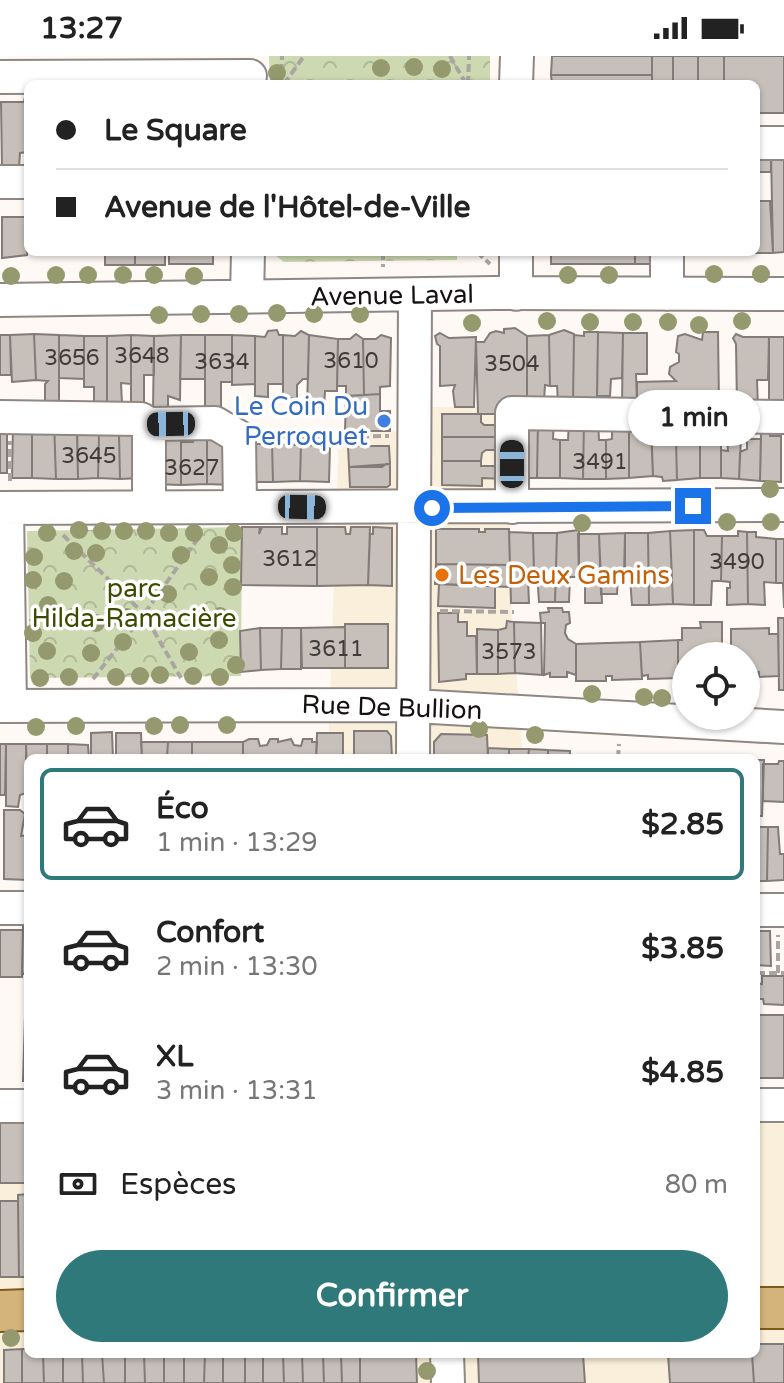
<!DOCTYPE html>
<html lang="fr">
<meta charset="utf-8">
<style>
body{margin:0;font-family:"Varela Round",sans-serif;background:#f6f6f6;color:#222;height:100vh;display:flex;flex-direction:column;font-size:30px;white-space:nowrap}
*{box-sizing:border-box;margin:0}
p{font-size:26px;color:#767676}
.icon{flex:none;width:44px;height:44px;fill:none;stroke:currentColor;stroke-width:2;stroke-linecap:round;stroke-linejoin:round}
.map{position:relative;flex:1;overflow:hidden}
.drawer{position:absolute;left:24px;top:698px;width:736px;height:604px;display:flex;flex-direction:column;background:#fff;border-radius:12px;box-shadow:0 2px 6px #0004}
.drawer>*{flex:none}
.hud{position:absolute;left:24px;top:24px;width:736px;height:176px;border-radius:12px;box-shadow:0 2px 6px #0004;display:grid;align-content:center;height:176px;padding:0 32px;background:#fff}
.buttons{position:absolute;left:672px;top:586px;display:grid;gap:16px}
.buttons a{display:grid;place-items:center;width:88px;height:88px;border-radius:50%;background:#fff;box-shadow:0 2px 6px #0004;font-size:40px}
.end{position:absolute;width:36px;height:36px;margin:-18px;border:10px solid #1a73e8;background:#fff;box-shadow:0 0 0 4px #fff}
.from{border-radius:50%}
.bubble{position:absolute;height:56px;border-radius:28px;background:#fff;box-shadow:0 2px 6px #0004;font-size:26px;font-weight:700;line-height:56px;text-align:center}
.car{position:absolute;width:24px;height:48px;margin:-24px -12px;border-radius:10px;box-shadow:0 0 6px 2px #0007;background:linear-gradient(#222 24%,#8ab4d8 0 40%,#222 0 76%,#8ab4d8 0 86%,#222 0)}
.hud b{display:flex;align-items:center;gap:28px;height:76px;font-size:30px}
.hud b+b{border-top:2px solid #e0e0e0}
.hud i{width:20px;height:20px;background:#222}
ul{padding:14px 0 0;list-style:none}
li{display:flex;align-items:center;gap:24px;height:112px;margin:0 16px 12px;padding:0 16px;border:4px solid transparent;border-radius:12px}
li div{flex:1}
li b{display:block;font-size:30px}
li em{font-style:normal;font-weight:700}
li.selected{border-color:#30797a}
li>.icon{width:72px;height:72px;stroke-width:1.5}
.pay{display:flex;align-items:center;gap:20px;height:88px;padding:0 32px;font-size:30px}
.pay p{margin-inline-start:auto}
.cta{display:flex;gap:16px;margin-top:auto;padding:16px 32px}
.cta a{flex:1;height:92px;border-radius:48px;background:#30797a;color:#fff;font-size:32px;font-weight:700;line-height:92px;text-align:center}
.status{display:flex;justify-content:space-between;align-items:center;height:56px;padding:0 40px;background:#fff;direction:ltr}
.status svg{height:22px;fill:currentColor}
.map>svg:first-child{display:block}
.commercial{fill:#faefda}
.park{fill:url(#park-crowns)}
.building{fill:#c6bfba;stroke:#827b77;stroke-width:2}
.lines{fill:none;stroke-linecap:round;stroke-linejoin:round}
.minor-casing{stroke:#8e8783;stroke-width:36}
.major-casing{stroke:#7f5a1c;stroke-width:44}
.path{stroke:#aaa5a2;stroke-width:4;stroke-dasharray:8 4;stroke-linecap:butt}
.minor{stroke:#fff;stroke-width:32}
.major{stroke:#d4b47b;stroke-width:40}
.tree{fill:#94996e}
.route{stroke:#1a73e8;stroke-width:10}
.shop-dot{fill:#3f7fe0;stroke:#fff;stroke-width:3}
.food-dot{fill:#e8710a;stroke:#fff;stroke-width:3}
.labels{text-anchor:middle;stroke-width:7;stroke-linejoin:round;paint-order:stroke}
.number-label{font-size:22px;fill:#403c3a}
.street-label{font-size:26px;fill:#141110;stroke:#fff}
.shop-label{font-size:26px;fill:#366cbe;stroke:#fff;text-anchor:end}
.food-label{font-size:26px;fill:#c56008;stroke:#fff;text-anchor:start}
.park-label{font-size:26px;fill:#3d4b00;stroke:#fff}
</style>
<div class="status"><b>13:27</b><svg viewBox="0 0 49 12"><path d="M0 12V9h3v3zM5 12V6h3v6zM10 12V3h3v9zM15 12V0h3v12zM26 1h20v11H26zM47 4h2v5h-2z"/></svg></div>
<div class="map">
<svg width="784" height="1327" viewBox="0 0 784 1327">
<defs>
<pattern id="park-crowns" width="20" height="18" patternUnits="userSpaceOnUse" patternTransform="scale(2)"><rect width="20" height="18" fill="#cdd9b1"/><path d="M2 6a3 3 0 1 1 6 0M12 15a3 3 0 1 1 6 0" fill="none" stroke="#afb997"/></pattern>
</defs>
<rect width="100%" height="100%" fill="#fff9f5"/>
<path class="commercial" d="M402,351H507L511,547L523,702H328L339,378L401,375Z
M0,1032H28V1298H756V1061H784V1327H0Z"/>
<path class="park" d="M269,0H490V28H270Z
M271,196H457V204L284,206Z
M242,471L241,620L30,622L27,475Z"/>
<path class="building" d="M552,0H652V19H551Z
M652,0H673V28H652Z
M673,0H698V28H673Z
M698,0H724V28H698Z
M724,0H784V57H756V28H724Z
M551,19H652V28H552Z
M25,41H28V96L20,97L19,113H2L1,46H24Z
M756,97H771V116H756Z
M771,97H784V196L773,197Z
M756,145H770L773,197H749L756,196Z
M2,161H27V199L2,202Z
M105,196H135V209H105Z
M135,196H165V209H135Z
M169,196H213V208H169Z
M551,196H635V208H551Z
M635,196H660V208H635Z
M515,272L527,280V345L503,358H478L476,286H484L490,277L496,275L504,277V273Z
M277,274L279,279H283V328H268V341L255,340V280L265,281L268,275Z
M564,274L574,278L573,346L558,345L557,330H550L549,279Z
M301,275L309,279L308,323H303L297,329V342L283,343V279L295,280Z
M584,276H598L597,345L573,346L574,279L584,280Z
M598,276L623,277L622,322L611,323L610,340H597Z
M703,276H718L719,347H637V326L676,325L669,318L670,311L679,306V298L676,296L678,280L685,278L702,284Z
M440,277L449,282L476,281L474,351H455L453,335L455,329L440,330V290L437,288L435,280Z
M623,277H647V318H636L637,347H622Z
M34,278L59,279V354L45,355V328L48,325L36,324Z
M34,278L36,324L12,326L10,279Z
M356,278L363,283L364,339L346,340V330H337L338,283H350Z
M736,278L743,281H769L768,324H757L758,351H737L736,288L733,282Z
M0,279H10L11,319H0Z
M59,279L84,280V323L59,322Z
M131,279L154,280V319H144V352H131Z
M131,279V328L121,327L122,347H107V280Z
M181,279H205V323H180Z
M181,279L180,344L168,340V357L153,356L154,280Z
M205,279H232V326H221V357H205Z
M232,279L255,280V328L232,329Z
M309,279L338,283L337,335H325L324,351L307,352Z
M381,279L391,282L390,330L380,331V338L364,339L363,283H376Z
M549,279L550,330L545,329L544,345H527V280Z
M84,280H107V347L94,346V331H84Z
M769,281H784V345H780V350H769Z
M380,338V355H390V375H345L346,340Z
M442,358H481V366L484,369H505V381H442Z
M569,363L584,364L583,423L560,422V384H568Z
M598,363L599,384H606V423H583L584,364Z
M612,363H629V422L606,423V384L612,383Z
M629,363L643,364V376H651L653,420L629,422Z
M538,364H554L553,383L560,384V422H537Z
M538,364L537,422H514L515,378Z
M651,364L664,372L663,379L667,382L676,384L677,424L663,425L662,421L653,420Z
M54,365L56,423L32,422V366Z
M54,365L77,366L78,423H56Z
M32,366V422H12L13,367Z
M0,372H7V417H0Z
M700,372H721V422H700Z
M770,373V380H781V426L760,425L761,374Z
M155,374H181V429L154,428Z
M194,374H207V428L181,429V386H193Z
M207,374L233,385L232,429L207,428Z
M686,375H700V422L677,424L676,384H686Z
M99,378L98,422L78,423L77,379Z
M99,378L119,379L120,423L98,422Z
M141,378L140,422L120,423L119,379Z
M442,381H505V394H486L482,397L481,405H442Z
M727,383H741L739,423L721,422V394L728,395Z
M747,383H761L760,425L739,423L740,396L747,393Z
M246,388H272L273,426H246Z
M272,388L301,389L300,425L273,426Z
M301,389L330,390L329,426L300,425Z
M348,390H389L390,408L349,411Z
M442,405H481V410H504V423L482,422V430L442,429Z
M386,408H390V429L387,431H350L349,411H382Z
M242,471H260L259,478L262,471H282V478H287V471H317V530L241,529Z
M317,471H345L346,478H350L351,471H370L368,529L317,530Z
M373,471L392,472V530L368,529L370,478H373Z
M436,473H479V476H485V473H509L510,509L436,508Z
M579,474V521H570L569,546H555L557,477Z
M694,474V549L673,548L670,475Z
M694,474H704L707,480H722L721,525H712L711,549H694Z
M670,475L673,548L649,549L648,477Z
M738,475L747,476L748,548L727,549V532H730V526L721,525L722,480H738Z
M509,476L533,477L534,518L533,522H528L529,547H511Z
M747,476H756V481L776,483V527L764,526L765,549L748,548Z
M533,477H557L555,546H539L537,516L534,518Z
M625,477L624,519L618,520L617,538H601L599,478Z
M625,477H648L649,549H632L630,522H625Z
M578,478H599L602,547H585V521H579Z
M776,483H784V552L783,527H776Z
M436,508L510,509L511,531L435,528Z
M439,528L495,530V552L438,550Z
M548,552H562L563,556H569L570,567L566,569L565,577L568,583L576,588V619L567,616V621H550V617L544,619L545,567H541L540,557L549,556Z
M438,557H458V566H467V580H476L477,618H466V623L439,626Z
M778,562H784V634H779Z
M507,565L514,566L515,617L498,618V574L506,572Z
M514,566L541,567L542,619L515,617Z
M700,566H722V592L701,591V600H686V625H678V584H682V572H701Z
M345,568H388V612H345Z
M345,571V612H302L301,572Z
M260,572H282L281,613L261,614Z
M260,572L261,614L241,616L240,575Z
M282,572H301V613H281Z
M769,572V578H778L779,620L759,621V616H751L750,620H746V600H731V573Z
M477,573L498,574V618H477Z
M678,584V622L648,623V619L642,620L640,586Z
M640,586L642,623L612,624V620H606V625H576V588Z
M354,675H387L391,680L392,702H354Z
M112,676L113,702H91V677Z
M116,677H141L142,702H116Z
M317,677H343V702H316Z
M441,678L487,679L488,702H434V686Z
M249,683H258L260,690L267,689L270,683H278V686L291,683L294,689L301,690L303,683H312V686H317L316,702H243V686Z
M141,686H168L167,702H142Z
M168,686H192V702H167Z
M192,686H243V702H192Z
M0,688H6L5,739H0Z
M6,688H26V737L20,739L18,751L6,750Z
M26,688H47V702H28V755Z
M47,688H68V702H47Z
M68,688L88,689L89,702H68Z
M488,692L509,693V702H488Z
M509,693H529L528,702H509Z
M529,693L548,694V702H528Z
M548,694L570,695V702H548Z
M756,704H764L762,760H756Z
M779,705H784V746L763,745V708H778Z
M4,754H20L25,758L21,780L28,779V824L4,823Z
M756,771H768L767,825H756Z
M768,771H778L780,798H784V824L767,825Z
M23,871H28V918L22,917Z
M0,874H23L22,921H0Z
M756,875H770L771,910L756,909Z
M762,920H784V949L764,948L763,943H756V927L762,928Z
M756,959H784V1022H756Z
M25,961H28V1025H23Z
M0,1066H28V1127H0Z
M28,1138V1221H19L18,1139Z
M0,1145H18L19,1221H0Z
M756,1288H784V1327H754L752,1298H756Z
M22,1293V1327H4V1294Z
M22,1293H28V1298H43L44,1327H22Z
M43,1298H63V1327H44Z
M63,1298H82L83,1327H63Z
M82,1298H102L104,1327H83Z
M102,1298H125V1327H104Z
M125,1298H144L145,1327H125Z
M144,1298H164V1327H145Z
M164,1298H184V1327H164Z
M184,1298H205L204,1327H184Z
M205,1298H223V1327H204Z
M223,1298H245V1327H223Z
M245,1298H263V1327H245Z
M263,1298H283L284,1327H263Z
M283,1298H302L303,1327H284Z
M302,1298H323L324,1327H303Z
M323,1298H341L342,1327H324Z
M341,1298H360V1327H342Z
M360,1298H416L417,1327H360Z
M478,1298H583L585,1327H479Z
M668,1298H752L754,1327H670Z"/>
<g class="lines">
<g class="minor-casing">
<path id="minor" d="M0,21L250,20
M516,28L517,0
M756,87H784
M0,126H28
M667,196V238
M516,238V196
M247,241L248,196
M0,244L495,237L784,238
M0,361L141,363L149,368L215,367L239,381L240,450
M149,450V368
M512,451V357L784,361
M0,452L784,449
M7,452L10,650
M0,650L397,649L784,671
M413,702L415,240
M0,852H28
M756,854H784
M756,1049H784
M0,1050H28
M447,1298L448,1327"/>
</g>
<g class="major-casing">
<path id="major" d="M756,1252H784
M0,1255L28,1254"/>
</g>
<path class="path" d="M450,0L466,28
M281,28L282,0
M284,28L304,0
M468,28L469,0
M383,196V211
M477,196L490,208
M265,381L389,380
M10,425V385
M63,479L144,558L181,622
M440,555L514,556
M93,623L144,558L202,477
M618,702L619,688
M757,917H784
M778,917V879"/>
<use href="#minor" class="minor"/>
<use href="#major" class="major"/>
</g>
<g class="tree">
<circle cx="414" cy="11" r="9"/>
<circle cx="381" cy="12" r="9"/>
<circle cx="442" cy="13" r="9"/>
<circle cx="277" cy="17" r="9"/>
<circle cx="714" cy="218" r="9"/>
<circle cx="761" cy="218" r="9"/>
<circle cx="56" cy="219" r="9"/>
<circle cx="88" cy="219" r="9"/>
<circle cx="123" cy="219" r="9"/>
<circle cx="154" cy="219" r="9"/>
<circle cx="568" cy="219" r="9"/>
<circle cx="609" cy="219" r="9"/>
<circle cx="11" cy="220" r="9"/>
<circle cx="194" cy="220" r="9"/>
<circle cx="277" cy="257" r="9"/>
<circle cx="201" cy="258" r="9"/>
<circle cx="239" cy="258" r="9"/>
<circle cx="314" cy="258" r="9"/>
<circle cx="360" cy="258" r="9"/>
<circle cx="159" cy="259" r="9"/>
<circle cx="547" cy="265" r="9"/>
<circle cx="742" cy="265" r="9"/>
<circle cx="590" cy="266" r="9"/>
<circle cx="633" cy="266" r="9"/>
<circle cx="668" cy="266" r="9"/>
<circle cx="472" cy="267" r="9"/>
<circle cx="699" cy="269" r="9"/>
<circle cx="770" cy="433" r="9"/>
<circle cx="727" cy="466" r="9"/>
<circle cx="771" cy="466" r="9"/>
<circle cx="582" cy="467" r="9"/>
<circle cx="79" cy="474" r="9"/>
<circle cx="102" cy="475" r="9"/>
<circle cx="124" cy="475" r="9"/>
<circle cx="146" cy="475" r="9"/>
<circle cx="47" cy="477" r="9"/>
<circle cx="169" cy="477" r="9"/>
<circle cx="194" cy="477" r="9"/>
<circle cx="234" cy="477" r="9"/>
<circle cx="219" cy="489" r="9"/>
<circle cx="74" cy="495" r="9"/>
<circle cx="96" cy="497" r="9"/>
<circle cx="181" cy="499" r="9"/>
<circle cx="34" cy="501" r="9"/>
<circle cx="232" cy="509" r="9"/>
<circle cx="209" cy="521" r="9"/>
<circle cx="33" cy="524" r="9"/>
<circle cx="64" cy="525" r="9"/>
<circle cx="233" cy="531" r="9"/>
<circle cx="168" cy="538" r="9"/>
<circle cx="48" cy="549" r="9"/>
<circle cx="220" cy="560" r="9"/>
<circle cx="73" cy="561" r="9"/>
<circle cx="127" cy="561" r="9"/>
<circle cx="96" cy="567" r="9"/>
<circle cx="33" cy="577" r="9"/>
<circle cx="219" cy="584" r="9"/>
<circle cx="123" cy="586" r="9"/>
<circle cx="47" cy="595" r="9"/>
<circle cx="189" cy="596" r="9"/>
<circle cx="91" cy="597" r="9"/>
<circle cx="236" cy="609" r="9"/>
<circle cx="160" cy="619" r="9"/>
<circle cx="140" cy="620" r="9"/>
<circle cx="193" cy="620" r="9"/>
<circle cx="69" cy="621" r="9"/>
<circle cx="116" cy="621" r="9"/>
<circle cx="220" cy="621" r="9"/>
<circle cx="40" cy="622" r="9"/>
<circle cx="592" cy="638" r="9"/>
<circle cx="644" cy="641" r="9"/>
<circle cx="662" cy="642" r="9"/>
<circle cx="180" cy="669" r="9"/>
<circle cx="227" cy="669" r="9"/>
<circle cx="76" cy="670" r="9"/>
<circle cx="154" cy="670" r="9"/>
<circle cx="36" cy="671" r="9"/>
<circle cx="479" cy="673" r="9"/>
<circle cx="535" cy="679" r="9"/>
<circle cx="11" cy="1282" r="9"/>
<circle cx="427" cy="1315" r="9"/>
</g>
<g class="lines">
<path class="route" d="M432,452L693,450"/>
</g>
<circle class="shop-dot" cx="384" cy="365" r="8"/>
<circle class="food-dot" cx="442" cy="519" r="8"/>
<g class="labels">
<g class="number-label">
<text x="142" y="307">3648</text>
<text x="72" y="309">3656</text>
<text x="351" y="312">3610</text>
<text x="222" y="313">3634</text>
<text x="512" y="315">3504</text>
<text x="89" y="407">3645</text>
<text x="600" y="413">3491</text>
<text x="192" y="419">3627</text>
<text x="290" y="510">3612</text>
<text x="737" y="513">3490</text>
<text x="336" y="600">3611</text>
<text x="509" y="603">3573</text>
</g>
<g class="street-label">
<text transform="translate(392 239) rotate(-1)" y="9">Avenue Laval</text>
<text transform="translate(392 651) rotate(2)" y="9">Rue De Bullion</text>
</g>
<g class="shop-label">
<text x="368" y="359">Le Coin Du<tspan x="368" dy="30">Perroquet</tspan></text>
</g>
<g class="food-label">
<text x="458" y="528">Les Deux Gamins</text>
</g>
<g class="park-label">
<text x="134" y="541">parc<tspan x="134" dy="30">Hilda-Ramacière</tspan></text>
</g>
</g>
</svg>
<div class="buttons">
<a><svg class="icon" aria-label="locate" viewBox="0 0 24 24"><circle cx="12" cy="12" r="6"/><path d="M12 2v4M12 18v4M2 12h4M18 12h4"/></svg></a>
</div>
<i class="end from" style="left:432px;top:452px"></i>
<i class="end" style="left:693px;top:450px"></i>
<div class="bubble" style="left:628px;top:334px;width:132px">1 min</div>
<i class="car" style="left:171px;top:368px;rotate:269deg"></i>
<i class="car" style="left:512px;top:408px;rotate:0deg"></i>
<i class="car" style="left:302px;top:451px;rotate:91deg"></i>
<div class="hud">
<b><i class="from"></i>Le Square</b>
<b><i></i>Avenue de l'Hôtel-de-Ville</b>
</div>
<section class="drawer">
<ul>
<li class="selected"><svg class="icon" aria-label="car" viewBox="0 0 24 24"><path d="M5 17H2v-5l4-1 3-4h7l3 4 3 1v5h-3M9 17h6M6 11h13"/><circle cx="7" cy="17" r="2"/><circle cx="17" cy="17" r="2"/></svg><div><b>Éco</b><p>1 min · 13:29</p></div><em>$2.85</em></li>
<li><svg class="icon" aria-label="car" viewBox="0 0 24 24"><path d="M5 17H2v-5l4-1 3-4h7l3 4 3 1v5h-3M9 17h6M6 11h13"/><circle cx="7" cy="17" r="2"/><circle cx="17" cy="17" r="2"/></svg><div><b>Confort</b><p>2 min · 13:30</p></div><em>$3.85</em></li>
<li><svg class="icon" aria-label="car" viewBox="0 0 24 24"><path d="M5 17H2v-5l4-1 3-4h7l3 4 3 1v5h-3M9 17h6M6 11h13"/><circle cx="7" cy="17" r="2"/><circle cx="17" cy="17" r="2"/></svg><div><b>XL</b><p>3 min · 13:31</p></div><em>$4.85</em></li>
</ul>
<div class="pay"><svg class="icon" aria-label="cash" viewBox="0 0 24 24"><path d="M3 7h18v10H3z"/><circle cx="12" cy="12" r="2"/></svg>Espèces<p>80 m</p></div>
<div class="cta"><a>Confirmer</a></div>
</section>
</div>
